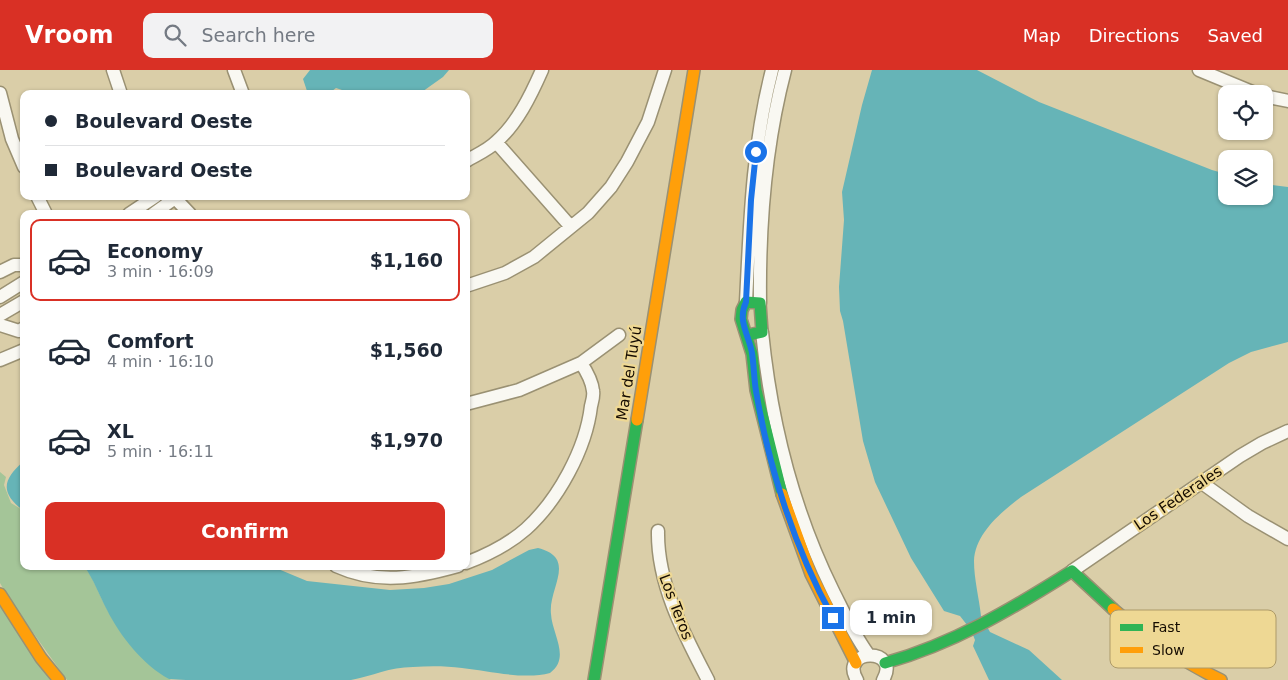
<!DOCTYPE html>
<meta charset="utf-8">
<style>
body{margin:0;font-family:"DejaVu Sans",sans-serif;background:#f2f2f3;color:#1f2937;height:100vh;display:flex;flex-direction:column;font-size:19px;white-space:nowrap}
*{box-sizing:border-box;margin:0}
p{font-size:16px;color:#747a83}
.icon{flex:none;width:28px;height:28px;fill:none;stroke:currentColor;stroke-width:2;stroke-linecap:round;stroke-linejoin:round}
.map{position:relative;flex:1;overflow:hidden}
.sheet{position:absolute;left:20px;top:140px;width:450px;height:360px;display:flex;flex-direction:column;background:#fff;border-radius:10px;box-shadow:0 1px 4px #0004}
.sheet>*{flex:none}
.guide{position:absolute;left:20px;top:20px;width:450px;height:110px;border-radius:10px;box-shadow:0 1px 4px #0004;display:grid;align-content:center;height:110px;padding:0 25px;background:#fff}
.tools{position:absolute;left:1218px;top:15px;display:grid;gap:10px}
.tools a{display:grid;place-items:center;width:55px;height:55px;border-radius:10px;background:#fff;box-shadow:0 1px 4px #0004;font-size:25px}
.end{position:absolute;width:22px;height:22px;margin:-11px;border:6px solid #1a73e8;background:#fff;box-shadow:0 0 0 2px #fff}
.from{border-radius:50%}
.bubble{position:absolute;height:35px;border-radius:10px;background:#fff;box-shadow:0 1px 4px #0004;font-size:16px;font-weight:600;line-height:35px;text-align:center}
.guide b{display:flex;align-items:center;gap:18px;height:48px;font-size:19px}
.guide b+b{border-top:1px solid #e0e1e3}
.guide i{width:12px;height:12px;background:#1f2937}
ul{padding:9px 0 0;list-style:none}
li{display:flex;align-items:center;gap:15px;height:82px;margin:0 10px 8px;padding:0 15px;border:2px solid transparent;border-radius:10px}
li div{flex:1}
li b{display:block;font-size:19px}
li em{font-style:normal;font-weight:600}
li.on{border-color:#d93025}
li>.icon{width:45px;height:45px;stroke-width:1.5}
.button{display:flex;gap:10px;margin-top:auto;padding:10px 25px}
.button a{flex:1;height:58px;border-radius:10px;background:#d93025;color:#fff;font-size:20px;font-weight:600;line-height:58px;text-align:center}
header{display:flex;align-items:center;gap:30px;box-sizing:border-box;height:70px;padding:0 25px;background:#d93025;color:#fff}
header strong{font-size:24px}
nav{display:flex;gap:28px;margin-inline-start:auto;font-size:18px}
.search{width:350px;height:45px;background:#f2f2f3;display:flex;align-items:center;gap:12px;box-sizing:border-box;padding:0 18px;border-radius:10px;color:#747a83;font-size:19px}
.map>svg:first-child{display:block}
.green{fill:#a4c598}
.water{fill:#66b4b7}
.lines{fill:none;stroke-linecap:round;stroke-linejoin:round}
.street-casing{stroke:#9a9173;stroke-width:15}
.fast-casing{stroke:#9a9173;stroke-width:14}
.slow-casing{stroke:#9a9173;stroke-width:14}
.street{stroke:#f9f8f2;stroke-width:12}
.fast{stroke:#30b455;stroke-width:11}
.slow{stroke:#ff9f0a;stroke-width:11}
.route{stroke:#1a73e8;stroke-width:6}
.labels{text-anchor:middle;stroke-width:4.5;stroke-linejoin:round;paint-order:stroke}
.street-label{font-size:15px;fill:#140b00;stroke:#eed894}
.key{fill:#eed894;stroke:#ad9a68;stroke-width:1}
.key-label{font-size:14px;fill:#140b00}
</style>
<header>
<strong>Vroom</strong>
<div class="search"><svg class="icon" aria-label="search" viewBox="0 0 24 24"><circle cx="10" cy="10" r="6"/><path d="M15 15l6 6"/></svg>Search here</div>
<nav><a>Map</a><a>Directions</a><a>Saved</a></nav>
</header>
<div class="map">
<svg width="1288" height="610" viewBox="0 0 1288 610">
<rect width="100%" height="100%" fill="#dacea8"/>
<path class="green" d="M0,402L6,407L4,415L11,433L24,441V496H84C95,510 99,526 108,541C123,570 144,593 171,610H67L11,532L0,513Z
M0,535L50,610H0Z"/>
<path class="water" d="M310,0H449L443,7L419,24H354L336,18L328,24H308L303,9Z
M872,0H977L1039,32L1212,100L1226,104V126H1264V114L1288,117V272L1251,282L1229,293L1021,427C1000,443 975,464 974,491C974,509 979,528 981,546L990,562L1029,580L1062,610H989L973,576L975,570L971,560L960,546L944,541L911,488L875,412L863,371L843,251L840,241L839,217L844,150L842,122L862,35Z
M24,391V441C0,423 2,410 24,391Z
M538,478C578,488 548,518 551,544C552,564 571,588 550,603C525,610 489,601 462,598C446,596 430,596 413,597C389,597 373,606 351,610C336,610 320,610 305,610C271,610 237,610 203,610C194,610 178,610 169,609C143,595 120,566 107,540C99,525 94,510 84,496H271L307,511L390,520L424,518L449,514L492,500L529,480Z"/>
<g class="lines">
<g class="street-casing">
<path id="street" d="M113,0L121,24
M234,0L243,24
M1199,0L1257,24
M0,23L12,69L24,97
M1264,26L1288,31
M496,72L571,157
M466,91C476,85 488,80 496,72C517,54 531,25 542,0
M37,126L46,144
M173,126L190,144
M129,144L156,126
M153,144L178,126
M0,202L14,195H24
M466,216L505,203L534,187L588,143L611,117L627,92L648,52L665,0
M0,227L24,212
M746,232C750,153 752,78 772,0
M760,233C759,154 765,76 785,0
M0,245L24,231
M0,255L19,261L24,258
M762,262C771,352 793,440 833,521C844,543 854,565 868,584
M0,290L24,280
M466,334L519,320L581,293L619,265
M1202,413L1248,446L1288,469
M658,461C657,514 684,564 708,610
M466,493C487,485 509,474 526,459C558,430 586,379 591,336C592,332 594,326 593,321C592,311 587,302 581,293
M336,496C378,515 415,508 458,496
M1072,501L1240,386L1262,373L1288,361
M857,610C838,578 902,577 883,610"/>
</g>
<g class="fast-casing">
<path id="fast" d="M748,265L762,262L760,233L746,232L742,240L741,249L752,284L756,320L782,424
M885,593C953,574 1012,539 1072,501L1113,539
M594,610L637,350"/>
</g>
<g class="slow-casing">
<path id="slow" d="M637,350L694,0
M782,424L811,504L856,593
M0,524L41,588L59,610
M1113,539C1146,567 1181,591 1221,610"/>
</g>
<use href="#street" class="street"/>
<use href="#fast" class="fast"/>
<use href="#slow" class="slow"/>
</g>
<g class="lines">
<path class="route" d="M756,82L751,130L746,232C737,251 749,265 752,283C754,296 754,309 756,321C769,399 795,479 833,548"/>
</g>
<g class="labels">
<g class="street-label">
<text transform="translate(629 303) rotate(-81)" y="5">Mar del Tuyú</text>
<text transform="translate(1178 428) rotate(-34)" y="5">Los Federales</text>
<text transform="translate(676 537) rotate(69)" y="5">Los Teros</text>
</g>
</g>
<rect x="1110" y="540" width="166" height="58" rx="8" class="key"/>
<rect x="1120" y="554" width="23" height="7" fill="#30b455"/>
<rect x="1120" y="577" width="23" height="6" fill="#ff9f0a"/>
<g class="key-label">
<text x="1152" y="562">Fast</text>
<text x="1152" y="585">Slow</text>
</g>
</svg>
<div class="tools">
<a><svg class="icon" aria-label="locate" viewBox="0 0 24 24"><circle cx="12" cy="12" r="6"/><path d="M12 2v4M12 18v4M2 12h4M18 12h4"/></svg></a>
<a><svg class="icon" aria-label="layers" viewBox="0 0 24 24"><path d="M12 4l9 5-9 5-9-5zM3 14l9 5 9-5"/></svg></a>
</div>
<i class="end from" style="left:756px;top:82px"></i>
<i class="end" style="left:833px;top:548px"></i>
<div class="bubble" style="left:850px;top:530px;width:82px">1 min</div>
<div class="guide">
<b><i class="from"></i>Boulevard Oeste</b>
<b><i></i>Boulevard Oeste</b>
</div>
<section class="sheet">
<ul>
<li class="on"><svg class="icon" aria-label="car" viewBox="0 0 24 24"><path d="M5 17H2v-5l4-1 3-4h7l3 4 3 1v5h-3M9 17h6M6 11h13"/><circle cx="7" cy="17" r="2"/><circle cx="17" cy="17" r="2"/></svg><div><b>Economy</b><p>3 min · 16:09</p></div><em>$1,160</em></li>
<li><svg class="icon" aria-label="car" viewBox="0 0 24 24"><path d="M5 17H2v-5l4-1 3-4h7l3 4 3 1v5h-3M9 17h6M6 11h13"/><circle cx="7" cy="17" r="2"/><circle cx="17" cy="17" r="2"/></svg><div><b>Comfort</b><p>4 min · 16:10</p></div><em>$1,560</em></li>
<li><svg class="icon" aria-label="car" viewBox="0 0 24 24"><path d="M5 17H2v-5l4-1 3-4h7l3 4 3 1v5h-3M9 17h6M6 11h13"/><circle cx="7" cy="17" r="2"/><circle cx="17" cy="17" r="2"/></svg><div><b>XL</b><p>5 min · 16:11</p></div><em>$1,970</em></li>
</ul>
<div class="button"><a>Confirm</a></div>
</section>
</div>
